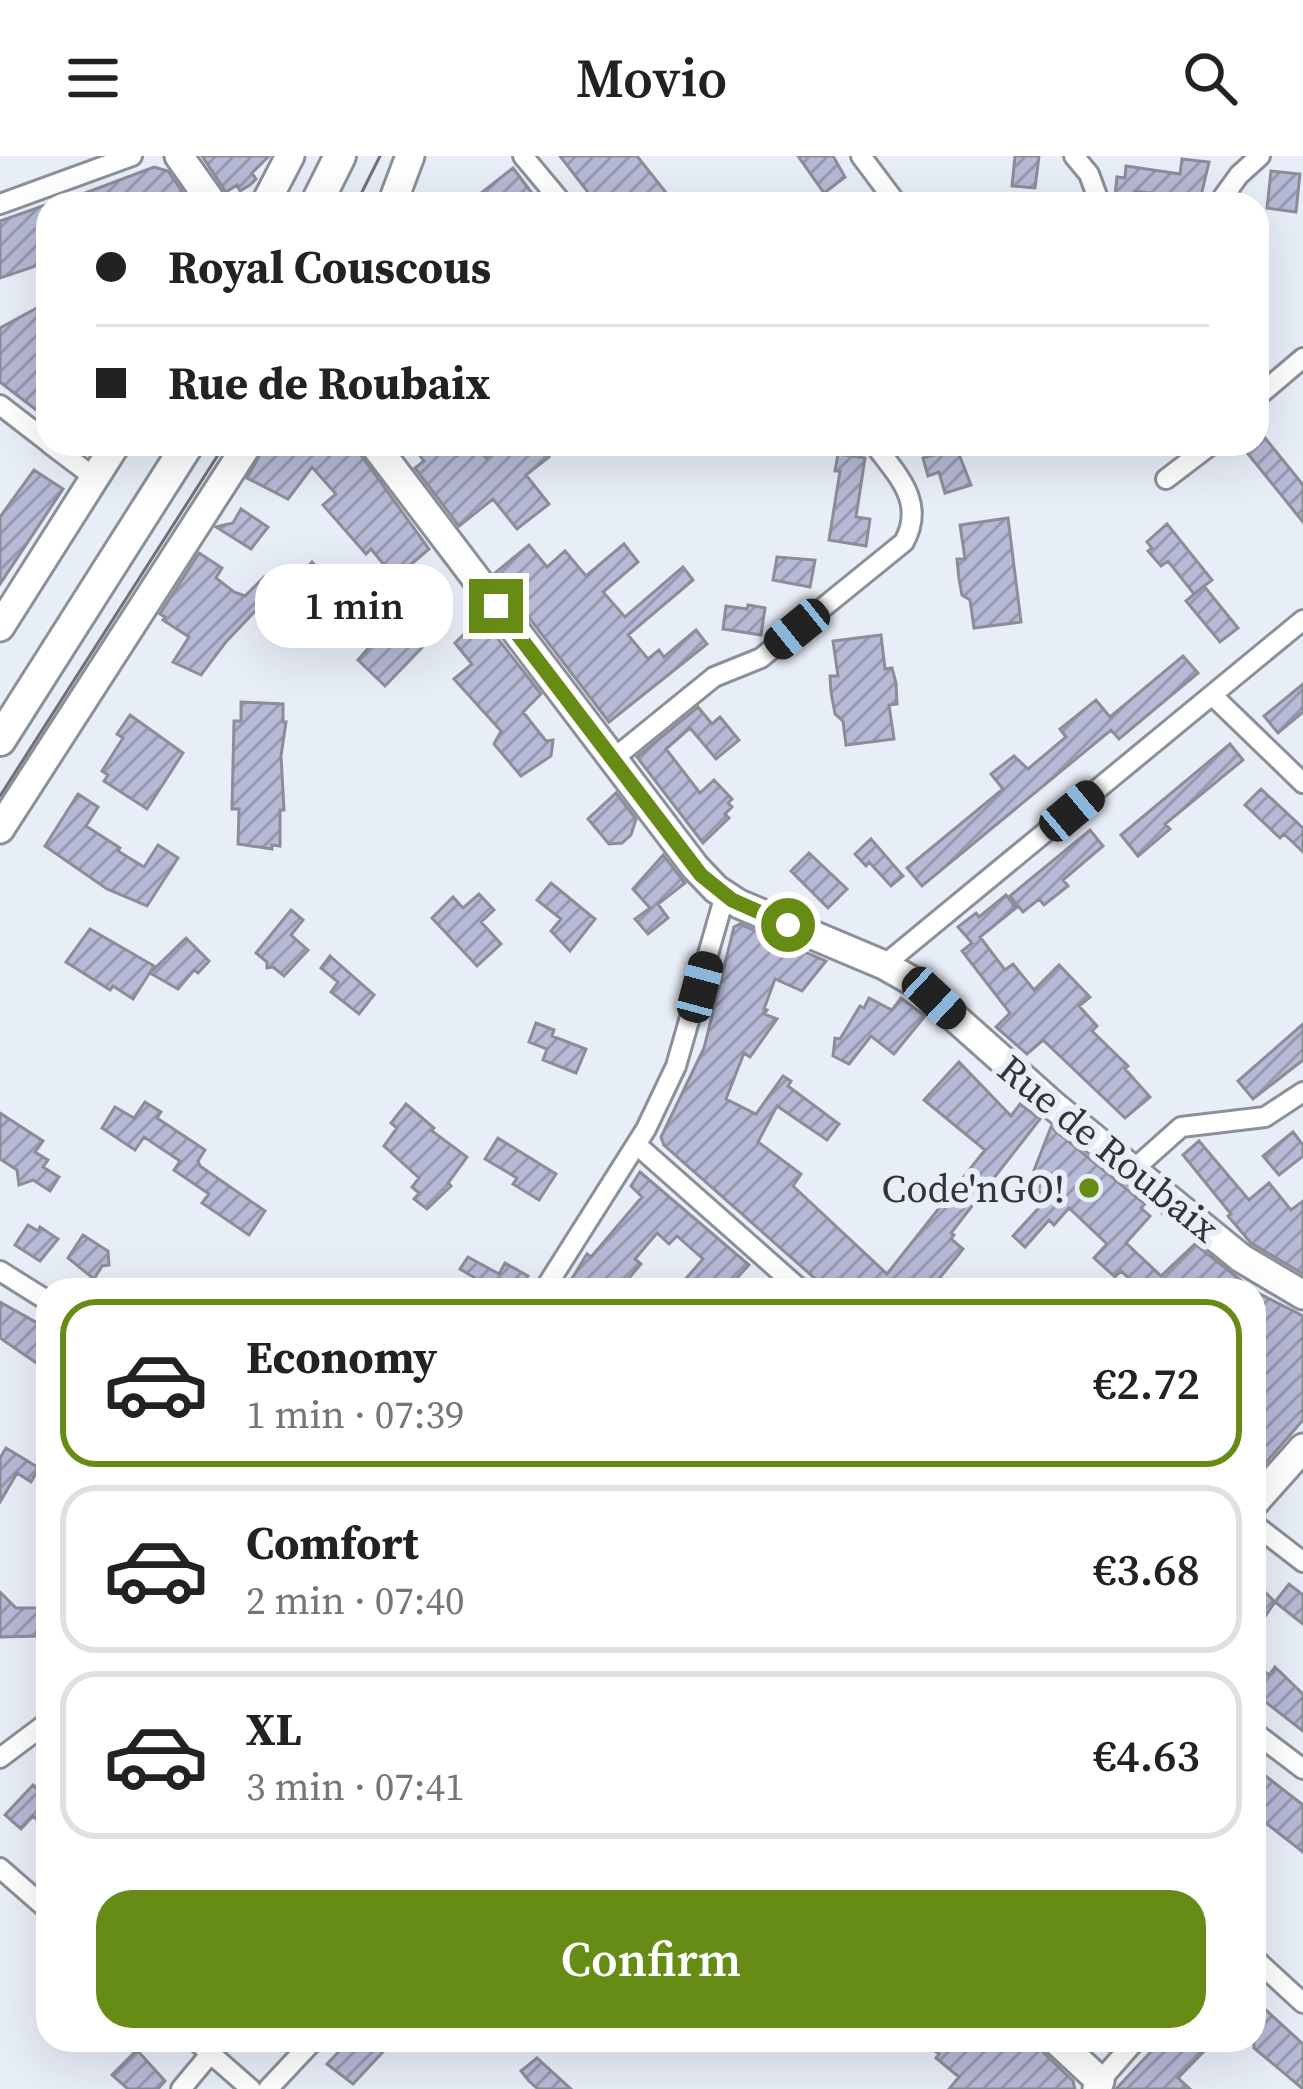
<!DOCTYPE html>
<meta charset="utf-8">
<style>
body{margin:0;font-family:"Source Serif 4",serif;background:#f6f6f6;color:#222;height:100vh;display:flex;flex-direction:column;font-size:45px;white-space:nowrap}
*{box-sizing:border-box;margin:0}
p{font-size:39px;color:#767676}
.icon{flex:none;width:66px;height:66px;fill:none;stroke:currentColor;stroke-width:2;stroke-linecap:round;stroke-linejoin:round}
.map{position:relative;flex:1;overflow:hidden}
.panel{position:absolute;left:36px;top:1122px;width:1230px;height:774px;display:flex;flex-direction:column;background:#fff;border-radius:36px;box-shadow:0 12px 48px #0002}
.panel>*{flex:none}
.banner{position:absolute;left:36px;top:36px;width:1233px;height:264px;border-radius:36px;box-shadow:0 12px 48px #0002;display:grid;align-content:center;height:264px;padding:0 60px;background:#fff}
.end{position:absolute;width:54px;height:54px;margin:-27px;border:15px solid #678c16;background:#fff;box-shadow:0 0 0 6px #fff}
.from{border-radius:50%}
.bubble{position:absolute;height:84px;border-radius:36px;background:#fff;box-shadow:0 12px 48px #0002;font-size:39px;font-weight:600;line-height:84px;text-align:center}
.car{position:absolute;width:36px;height:72px;margin:-36px -18px;border-radius:15px;box-shadow:0 0 9px 3px #0007;background:linear-gradient(#222 24%,#8ab4d8 0 40%,#222 0 76%,#8ab4d8 0 86%,#222 0)}
.banner b{display:flex;align-items:center;gap:42px;height:114px;font-size:45px}
.banner b+b{border-top:3px solid #e0e0e0}
.banner i{width:30px;height:30px;background:#222}
ul{padding:21px 0 0;list-style:none}
li{display:flex;align-items:center;gap:36px;height:168px;margin:0 24px 18px;padding:0 36px;border:6px solid #e0e0e0;border-radius:36px}
li div{flex:1}
li b{display:block;font-size:45px}
li em{font-style:normal;font-weight:600}
li.current{border-color:#678c16}
li>.icon{width:108px;height:108px;stroke-width:1.5}
.button{display:flex;gap:24px;margin-top:auto;padding:24px 60px}
.button a{flex:1;height:138px;border-radius:36px;background:#678c16;color:#fff;font-size:48px;font-weight:600;line-height:138px;text-align:center}
header{display:flex;justify-content:space-between;align-items:center;height:156px;padding:0 60px;background:#fff;font-size:54px;font-weight:600}
.map>svg:first-child{display:block}
.building{fill:url(#building-hatch);stroke:#8c8d97;stroke-width:3}
.lines{fill:none;stroke-linecap:round;stroke-linejoin:round}
.street-casing{stroke:#8b9099;stroke-width:24}
.secondary-casing{stroke:#8b9099;stroke-width:33}
.primary-casing{stroke:#8b9099;stroke-width:36}
.street{stroke:#fff;stroke-width:18}
.secondary{stroke:#fff;stroke-width:27}
.primary{stroke:#fff;stroke-width:30}
.tram{stroke:#6e7177;stroke-width:3}
.route{stroke:#678c16;stroke-width:15}
.poi-dot{fill:#678c16;stroke:#e8eef8;stroke-width:4.5}
.labels{text-anchor:middle;stroke-width:12;stroke-linejoin:round;paint-order:stroke}
.street-label{font-size:39px;fill:#323438;stroke:#e8eef8}
.poi-label{font-size:39px;fill:#323438;stroke:#e8eef8;text-anchor:end}
</style>
<header><svg class="icon" aria-label="menu" viewBox="0 0 24 24"><path d="M4 6h16M4 12h16M4 18h16"/></svg>Movio<svg class="icon" aria-label="search" viewBox="0 0 24 24"><circle cx="10" cy="10" r="6"/><path d="M15 15l6 6"/></svg></header>
<div class="map">
<svg width="1303" height="1933" viewBox="0 0 1303 1933">
<defs>
<pattern id="building-hatch" width="6" height="6" patternUnits="userSpaceOnUse" patternTransform="scale(3)"><rect width="6" height="6" fill="#b7bad6"/><path d="M-1 1l2-2M0 6l6-6M5 7l2-2" fill="none" stroke="#9598af"/></pattern>
</defs>
<rect width="100%" height="100%" fill="#e8eef8"/>
<path class="building" d="M202,0H269L252,17L256,23L250,29L240,35L237,29L226,36Z
M560,0H637L675,48H597Z
M798,0H833L845,21L824,37Z
M1015,0H1039L1035,32L1012,30Z
M1182,3L1209,6L1200,44L1135,35L1134,42L1115,39L1117,21L1125,22L1126,10L1180,18Z
M154,11L168,15L191,48H56Z
M513,12L532,37L518,48H467Z
M1271,15L1300,18L1296,56L1267,52Z
M48,48V106L0,122V65Z
M48,146V263L0,226V172Z
M1257,272L1303,329V366L1240,288H1257Z
M266,288H353L429,393L395,422L371,393L366,398L323,349L336,338L312,311L288,343L247,322Z
M411,288H448L457,300L475,288L486,302L503,288H539L549,301L526,319L549,348L517,373L493,343L459,370L415,312L424,305Z
M931,288H955L971,329L945,337L939,316L928,320L923,302L934,299Z
M838,298L865,302L856,361L870,363L866,390L829,384L840,315H835Z
M34,314L63,333L0,428V361Z
M241,353L268,371L251,393L216,371L233,367Z
M1008,362L1021,466L974,472L970,444L962,439L959,423L957,403H965L960,369Z
M1167,368L1212,424L1194,438L1168,405L1161,410L1148,395L1152,392L1147,386Z
M624,388L638,406L603,436L625,461L683,411L693,424L628,479L648,503L659,494L664,501L696,474L707,488L609,566L495,417L529,389L547,411L565,395L586,420Z
M199,397L222,412L216,422L234,436L245,440L264,421L274,435L225,487L201,519L173,506L189,481L163,464L165,461L160,458Z
M777,401L815,404L810,431L773,424Z
M312,406L332,428L308,451L289,431Z
M1204,430L1238,472L1220,486L1186,445Z
M407,447L437,476L385,530L358,504Z
M748,449L765,452L761,479L723,473L726,450L747,453Z
M481,461L541,538L523,556L546,585L553,584L551,600L521,620L494,588L501,575L454,523L472,508L455,487Z
M881,479L885,513L892,512L896,527L897,548L889,549L894,583L846,589L843,565L835,558L831,536L830,520H838L833,485Z
M1183,500L1198,517L1119,583L1111,574L922,730L907,712L1003,633L991,618L1014,600L1028,613L1066,581L1060,573L1096,544L1110,561Z
M1303,528V556L1278,577L1264,560Z
M241,546L283,548V566H286L281,600L284,654H280V690L272,689V693L238,688L239,653H232L234,565H241Z
M698,551L712,568L720,561L739,584L716,603L690,572L666,593L700,637L714,624L732,643L728,647L732,651L725,658L729,662L703,687L637,601Z
M130,559L183,597L147,653L104,625L108,619L102,615L123,582L117,578Z
M1230,588L1243,604L1165,668L1170,673L1138,700L1121,679Z
M1261,633L1303,672V696L1284,678L1280,682L1245,649Z
M616,637L636,663L631,679L622,687L609,688L588,663Z
M78,638L98,651L86,670L120,692L118,695L144,711L158,689L178,702L147,750L107,733L45,690Z
M1090,674L1103,690L1063,724L1068,730L1044,749L1039,743L1023,756L1010,740Z
M871,683L903,720L891,730L869,706L866,710L855,698Z
M809,697L847,733L828,752L791,715Z
M663,699L685,727L658,748L668,762L648,778L635,763L650,752L633,733Z
M551,727L595,763L570,795L551,775L561,763L537,744Z
M479,738L494,754L481,766L501,788L477,810L432,762L453,741L463,752Z
M1006,739L1016,752L980,781L1005,814L1013,808L1034,834L1059,809L1090,841L1079,850L1097,870L1092,875L1128,910L1125,913L1150,941L1125,962L1043,884L1027,898L996,871L1010,857L962,795L972,787L958,771L976,757L979,761Z
M291,754L303,764L291,779L308,794L284,820L273,811L267,812V806L256,797Z
M740,768L826,805L802,835L775,823L764,853L767,854L764,858L777,863L750,901L744,897L726,943L756,958L783,920L791,925L788,930L839,968L827,984L777,950L758,986L801,1018L793,1030L887,1118L985,994L924,944L959,906L1011,960L1020,948L1040,963L951,1077L954,1079L951,1083L963,1093L930,1134H828L664,989L661,981L704,892L734,771Z
M90,773L154,810L133,843L113,830L110,834L66,806Z
M186,782L209,805L198,817L194,814L178,833L150,817Z
M330,800L374,839L359,858L331,836L338,826L321,812Z
M869,842L892,854L901,842L925,860L894,898L871,880L849,908L833,900L835,882L840,883L860,850L864,852Z
M536,867L554,874L552,880L586,893L576,917L543,904L547,893L529,886Z
M1303,868V904L1253,943L1238,925Z
M145,946L161,956L157,962L205,994L198,1005L200,1010L265,1055L249,1079L202,1047L209,1038L174,1014L180,1005L144,981L135,994L102,972L115,951L134,962Z
M406,948L434,972L432,975L467,1001L448,1027L451,1030L427,1053L414,1043L419,1037L412,1031L419,1022L384,990L397,972L391,967Z
M0,957L43,985L35,996L48,1004L43,1011L59,1021L50,1035L33,1024L19,1029L17,1014L0,1003Z
M1051,971L1145,1048L1141,1052L1150,1060L1126,1087L1161,1120L1195,1088L1253,1134H1141L1121,1115L1115,1121L1094,1102L1107,1088L1069,1052L1054,1069L1049,1064L1025,1091L1013,1080L1047,1043L1029,1027Z
M1293,976L1303,989V1000L1279,1019L1263,1000Z
M498,982L556,1018L539,1044L513,1028L517,1022L485,1003Z
M1199,985L1249,1044L1269,1027L1291,1054L1303,1045V1118L1251,1087L1228,1060L1231,1058L1183,999Z
M640,1016L749,1109L737,1122L750,1134H676L703,1103L677,1080L669,1088L657,1077L635,1103L641,1108L623,1129L619,1126L612,1134H565L587,1098L591,1101L642,1041L631,1030Z
M28,1069L38,1075L40,1071L58,1083L40,1105L15,1089Z
M83,1079L108,1095L109,1109L102,1110L94,1123L68,1102Z
M468,1101L499,1118L505,1107L528,1120L521,1131L527,1134H467L475,1122L460,1113Z
M1254,1135L1303,1160V1264L1254,1320V1188L1264,1171L1254,1165Z
M0,1146L48,1173V1215L0,1182Z
M6,1292L39,1312L31,1326L17,1317L0,1346V1302Z
M1254,1425L1275,1446L1289,1428L1303,1439V1468L1275,1446L1266,1459L1254,1447Z
M0,1436L16,1452H40V1480L0,1481Z
M1254,1507L1269,1519L1275,1511L1303,1538V1575L1254,1537Z
M1254,1611L1303,1649V1696L1254,1658Z
M33,1629L48,1642V1674L33,1660L21,1673L5,1659Z
M1254,1843L1303,1888V1933L1254,1892Z
M350,1884H394L353,1928L327,1908Z
M943,1884H1038L1044,1897L1073,1925L1075,1933H949L959,1921L936,1902L939,1898L935,1895Z
M1162,1884H1215L1178,1922L1190,1933H1116Z
M137,1894L165,1925L158,1933H128L112,1919Z
M537,1902L571,1933H538L529,1925L521,1915Z"/>
<g class="lines">
<g class="street-casing">
<path id="street" d="M523,0L563,48
M861,0L897,48
M1074,0L1089,18L1100,48
M0,48L132,0
M1218,48L1239,19L1260,0
M1257,241L1303,202
M0,249L48,286
M50,288L95,322
M1166,323L1212,288
M1212,539L1303,627
M613,603L714,521L761,502L904,386C926,346 897,319 874,288
M884,809L1303,464
M637,989L801,1134
M1134,1013L1181,971L1265,961L1303,936
M0,1115L48,1145
M544,1134L646,973L676,910L725,739
M1254,1368L1303,1406
M1254,1576L1303,1613
M0,1602L48,1566
M0,1712L48,1754
M1254,1802L1303,1847
M195,1884L251,1933
M1100,1925L1136,1884
M181,1933L211,1897
M268,1933L314,1884"/>
</g>
<g class="secondary-casing">
<path id="secondary" d="M179,0L213,48
M265,48L290,0
M392,48L410,0
M374,288L695,711L716,733L739,748L884,809L916,827L1054,950L1241,1102L1303,1139
M0,471L116,288
M0,673L248,288
M1254,1347L1303,1292
M1056,1884L1100,1925L1097,1933"/>
</g>
<g class="primary-casing">
<path id="primary" d="M316,48L340,0
M0,584L188,288"/>
</g>
<use href="#street" class="street"/>
<use href="#secondary" class="secondary"/>
<use href="#primary" class="primary"/>
<path class="tram" d="M356,48L380,0
M0,640L225,288"/>
</g>
<g class="lines">
<path class="route" d="M496,450L701,719L732,744L788,769"/>
</g>
<circle class="poi-dot" cx="1089" cy="1032" r="12"/>
<g class="labels">
<g class="street-label">
<text transform="translate(1109 992) rotate(39)" y="14">Rue de Roubaix</text>
</g>
<g class="poi-label">
<text x="1065" y="1046">Code'nGO!</text>
</g>
</g>
</svg>
<i class="end from" style="left:788px;top:769px"></i>
<i class="end" style="left:496px;top:450px"></i>
<div class="bubble" style="left:255px;top:408px;width:198px">1 min</div>
<i class="car" style="left:797px;top:473px;rotate:231deg"></i>
<i class="car" style="left:1072px;top:655px;rotate:50deg"></i>
<i class="car" style="left:700px;top:831px;rotate:15deg"></i>
<i class="car" style="left:934px;top:842px;rotate:133deg"></i>
<div class="banner">
<b><i class="from"></i>Royal Couscous</b>
<b><i></i>Rue de Roubaix</b>
</div>
<section class="panel">
<ul>
<li class="current"><svg class="icon" aria-label="car" viewBox="0 0 24 24"><path d="M5 17H2v-5l4-1 3-4h7l3 4 3 1v5h-3M9 17h6M6 11h13"/><circle cx="7" cy="17" r="2"/><circle cx="17" cy="17" r="2"/></svg><div><b>Economy</b><p>1 min · 07:39</p></div><em>€2.72</em></li>
<li><svg class="icon" aria-label="car" viewBox="0 0 24 24"><path d="M5 17H2v-5l4-1 3-4h7l3 4 3 1v5h-3M9 17h6M6 11h13"/><circle cx="7" cy="17" r="2"/><circle cx="17" cy="17" r="2"/></svg><div><b>Comfort</b><p>2 min · 07:40</p></div><em>€3.68</em></li>
<li><svg class="icon" aria-label="car" viewBox="0 0 24 24"><path d="M5 17H2v-5l4-1 3-4h7l3 4 3 1v5h-3M9 17h6M6 11h13"/><circle cx="7" cy="17" r="2"/><circle cx="17" cy="17" r="2"/></svg><div><b>XL</b><p>3 min · 07:41</p></div><em>€4.63</em></li>
</ul>
<div class="button"><a>Confirm</a></div>
</section>
</div>
